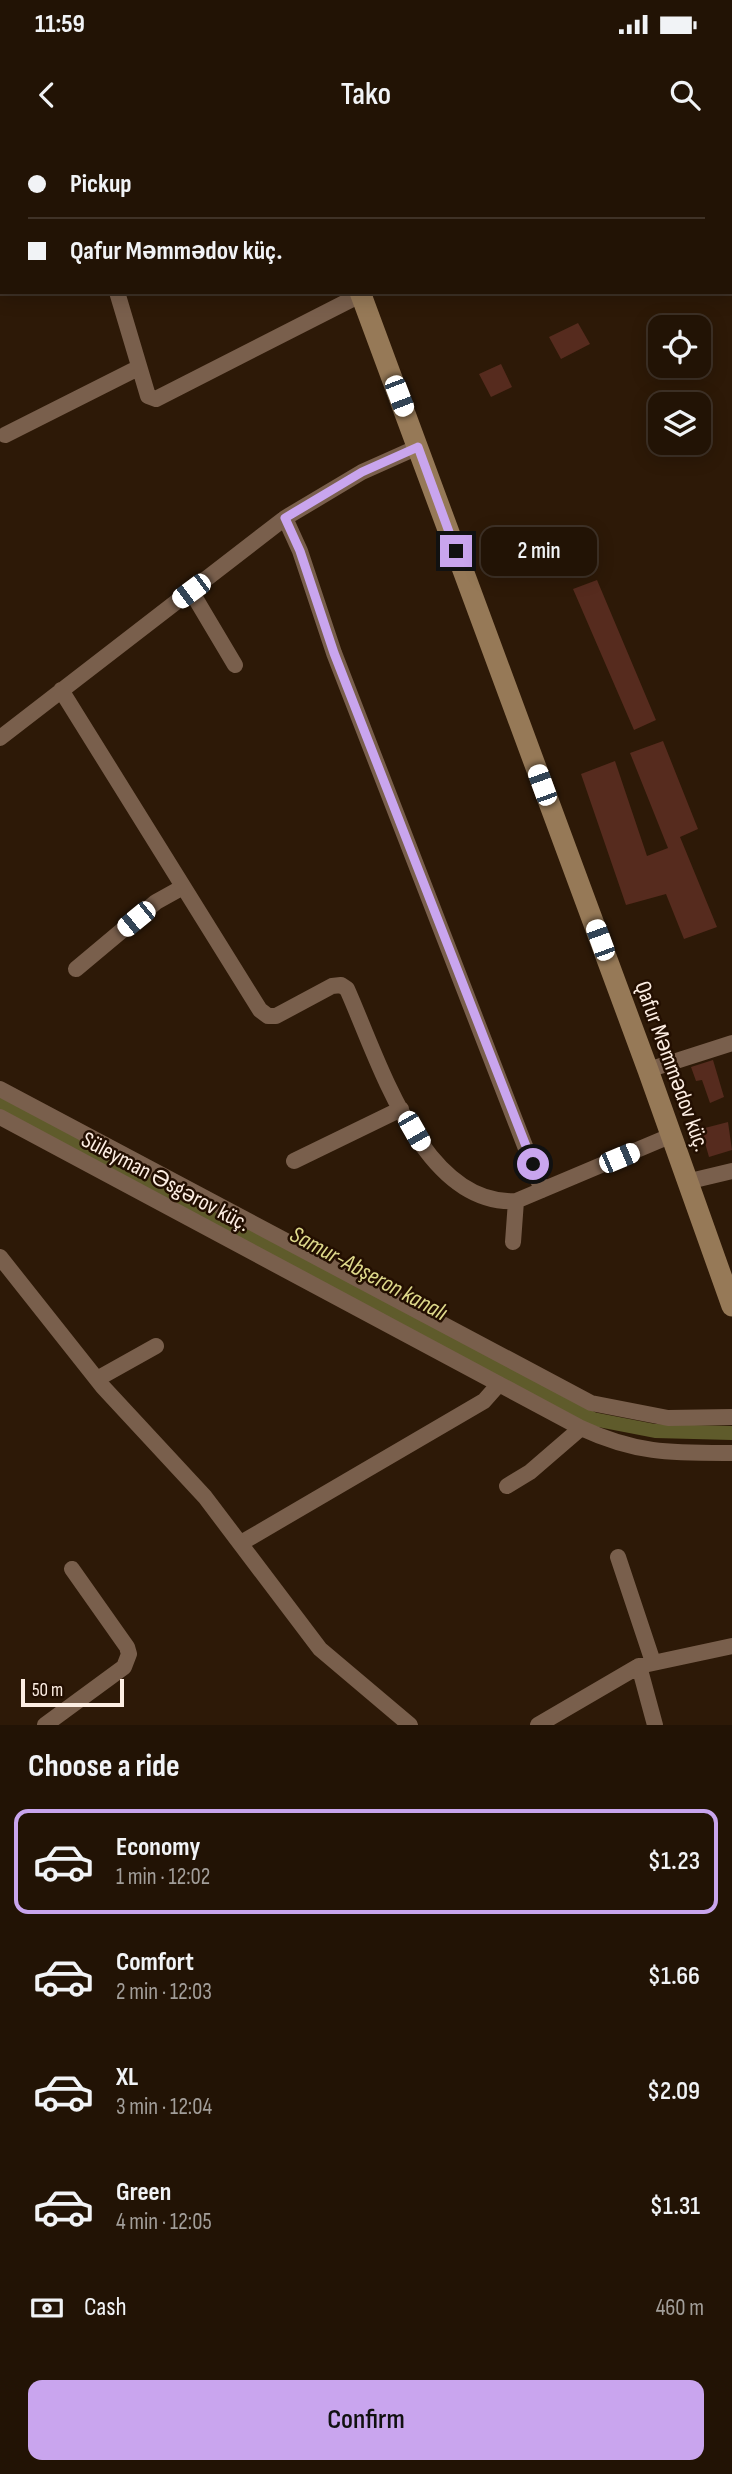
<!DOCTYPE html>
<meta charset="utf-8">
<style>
body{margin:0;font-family:"Sofia Sans Condensed",sans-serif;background:#2a1c0f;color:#f1f3f6;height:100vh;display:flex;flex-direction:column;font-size:26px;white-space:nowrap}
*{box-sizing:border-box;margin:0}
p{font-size:23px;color:#a29e9a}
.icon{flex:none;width:38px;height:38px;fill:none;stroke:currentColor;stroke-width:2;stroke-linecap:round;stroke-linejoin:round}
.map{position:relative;height:1585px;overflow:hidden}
.side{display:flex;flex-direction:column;background:#221305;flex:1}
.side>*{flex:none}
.guide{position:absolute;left:0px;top:0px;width:733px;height:154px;box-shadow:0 4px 18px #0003,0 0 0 2px #3f3227;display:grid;align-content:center;height:154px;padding:0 28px;background:#221305}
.controls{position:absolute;left:648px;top:175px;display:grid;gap:14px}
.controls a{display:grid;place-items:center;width:63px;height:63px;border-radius:14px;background:#221305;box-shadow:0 4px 18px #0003,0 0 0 2px #3f3227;font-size:35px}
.scale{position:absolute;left:21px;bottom:18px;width:103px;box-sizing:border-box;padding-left:7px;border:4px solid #fdeee3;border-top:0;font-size:19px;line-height:24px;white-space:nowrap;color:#fdeee3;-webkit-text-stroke:5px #230f01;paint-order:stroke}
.end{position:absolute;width:32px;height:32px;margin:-16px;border:9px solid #c9a5ee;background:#111;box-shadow:0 0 0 4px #111}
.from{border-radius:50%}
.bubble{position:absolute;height:49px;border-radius:14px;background:#221305;box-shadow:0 4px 18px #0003,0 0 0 2px #3f3227;font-size:23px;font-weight:600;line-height:49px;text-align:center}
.car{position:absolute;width:21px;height:42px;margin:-21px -10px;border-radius:9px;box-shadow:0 0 5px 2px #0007;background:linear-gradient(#fff 24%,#345 0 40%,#fff 0 76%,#345 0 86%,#fff 0)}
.guide b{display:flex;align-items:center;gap:24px;height:66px;font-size:26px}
.guide b+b{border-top:2px solid #3f3227}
.guide i{width:18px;height:18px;background:#f1f3f6}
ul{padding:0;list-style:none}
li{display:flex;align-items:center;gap:21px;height:105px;margin:0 14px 10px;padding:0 14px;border:4px solid transparent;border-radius:14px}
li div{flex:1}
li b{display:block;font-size:26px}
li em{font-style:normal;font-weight:600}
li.selected{border-color:#c9a5ee}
li>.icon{width:63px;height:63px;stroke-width:1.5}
h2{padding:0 28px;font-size:32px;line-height:84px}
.pay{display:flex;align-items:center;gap:18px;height:77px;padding:0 28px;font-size:26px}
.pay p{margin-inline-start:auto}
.primary-button{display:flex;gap:14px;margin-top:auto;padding:14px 28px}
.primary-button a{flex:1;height:80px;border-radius:14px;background:#c9a5ee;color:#111;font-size:28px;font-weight:600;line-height:80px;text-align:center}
.status{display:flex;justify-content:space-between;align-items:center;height:49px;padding:0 35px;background:#221305;direction:ltr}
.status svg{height:19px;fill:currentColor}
header{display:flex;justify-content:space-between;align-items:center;height:91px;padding:0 28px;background:#221305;font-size:32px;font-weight:600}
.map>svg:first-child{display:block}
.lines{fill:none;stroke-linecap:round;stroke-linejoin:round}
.canal{stroke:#5f5b2b;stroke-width:14}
.building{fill:#562b1e}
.street{stroke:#795f4c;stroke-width:16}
.secondary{stroke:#967957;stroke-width:21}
.route{stroke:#c9a5ee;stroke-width:9}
.labels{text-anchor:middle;stroke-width:5;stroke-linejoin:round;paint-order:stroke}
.street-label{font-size:23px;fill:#fdeee3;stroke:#230f01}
.water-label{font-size:24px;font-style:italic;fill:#ded98b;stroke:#230f01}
</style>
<div class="status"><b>11:59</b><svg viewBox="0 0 49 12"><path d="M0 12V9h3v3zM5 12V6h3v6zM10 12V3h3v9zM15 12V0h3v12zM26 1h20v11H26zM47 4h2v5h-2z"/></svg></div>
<header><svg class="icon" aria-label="back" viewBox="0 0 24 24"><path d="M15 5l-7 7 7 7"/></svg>Tako<svg class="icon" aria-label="search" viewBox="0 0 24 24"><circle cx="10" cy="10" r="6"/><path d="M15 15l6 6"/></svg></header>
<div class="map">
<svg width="732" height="1585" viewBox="0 0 732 1585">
<rect width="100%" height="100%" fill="#2d1907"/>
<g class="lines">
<path class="canal" d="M0,962L593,1279L655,1291L732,1293"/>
</g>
<path class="building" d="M578,183L590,204L561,219L549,197Z
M501,224L512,247L491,257L479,234Z
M597,440L656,580L634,590L573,449Z
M663,601L698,689L680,697L717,787L684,799L666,754L626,765L581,634L615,621L647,716L668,708L630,613Z
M713,920L724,957L710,963L702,940L696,941L691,927Z
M728,982L732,1010L709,1017L701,989Z"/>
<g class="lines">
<path class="street" d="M453,2L457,0
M0,95L2,94
M117,152L148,256L156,259L366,152
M5,295L138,228
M285,378L300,411L334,513L542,1050
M191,451L235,525
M61,550L260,870L268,876H276L332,846L341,845L347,849C378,918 422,1067 516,1061L670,996
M0,598L285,378L362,332L418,307
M76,829L156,762L183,747
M648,930L732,903
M0,949L591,1263L668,1278L732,1277
M0,977L581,1288C637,1314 672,1313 732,1313
M294,1021L401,969
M686,1042L732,1031
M513,1102L516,1061
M0,1117L103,1247L205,1357L320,1509L410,1585
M97,1239L156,1206
M507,1346L530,1332L581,1288
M241,1403L484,1261L499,1244
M618,1417L653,1522
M639,1526L655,1585
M45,1585L124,1527L129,1514L127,1507L72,1429
M538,1585L639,1526L732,1506"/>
<path class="secondary" d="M301,0L302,2
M360,152L648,930L732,1166"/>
</g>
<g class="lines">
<path class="route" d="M456,411L418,307L362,332L285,378L300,411L334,513L533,1024"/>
</g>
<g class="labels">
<g class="street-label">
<text transform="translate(673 926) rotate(70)" y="8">Qafur Məmmədov küç.</text>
<text transform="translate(166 1041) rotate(28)" y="8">Süleyman Əsgərov küç.</text>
</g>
<g class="water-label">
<text transform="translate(369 1133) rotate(28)" y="8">Samur-Abşeron kanalı</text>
</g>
</g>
</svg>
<div class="controls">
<a><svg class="icon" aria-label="locate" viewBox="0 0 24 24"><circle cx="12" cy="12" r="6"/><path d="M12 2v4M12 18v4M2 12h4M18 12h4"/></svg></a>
<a><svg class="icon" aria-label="layers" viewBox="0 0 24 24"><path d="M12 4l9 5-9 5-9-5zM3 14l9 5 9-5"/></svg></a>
</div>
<div class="scale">50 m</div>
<i class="end from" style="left:533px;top:1024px"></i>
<i class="end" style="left:456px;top:411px"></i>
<div class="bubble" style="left:481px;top:387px;width:116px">2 min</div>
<i class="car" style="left:399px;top:256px;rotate:159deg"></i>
<i class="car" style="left:191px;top:451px;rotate:233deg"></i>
<i class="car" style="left:542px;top:645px;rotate:340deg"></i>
<i class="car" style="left:136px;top:779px;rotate:231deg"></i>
<i class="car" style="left:600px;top:800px;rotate:340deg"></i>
<i class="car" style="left:414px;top:991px;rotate:150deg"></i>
<i class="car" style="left:619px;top:1018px;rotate:67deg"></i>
<div class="guide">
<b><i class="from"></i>Pickup</b>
<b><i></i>Qafur Məmmədov küç.</b>
</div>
</div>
<section class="side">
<h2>Choose a ride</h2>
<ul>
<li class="selected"><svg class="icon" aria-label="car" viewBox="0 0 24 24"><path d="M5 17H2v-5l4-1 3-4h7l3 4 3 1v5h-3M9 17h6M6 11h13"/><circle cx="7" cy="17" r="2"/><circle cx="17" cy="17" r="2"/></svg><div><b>Economy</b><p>1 min · 12:02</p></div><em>$1.23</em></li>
<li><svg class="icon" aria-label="car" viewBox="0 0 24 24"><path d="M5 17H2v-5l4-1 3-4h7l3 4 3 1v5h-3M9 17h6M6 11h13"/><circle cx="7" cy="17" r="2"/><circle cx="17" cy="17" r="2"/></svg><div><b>Comfort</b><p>2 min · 12:03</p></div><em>$1.66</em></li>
<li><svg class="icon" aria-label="car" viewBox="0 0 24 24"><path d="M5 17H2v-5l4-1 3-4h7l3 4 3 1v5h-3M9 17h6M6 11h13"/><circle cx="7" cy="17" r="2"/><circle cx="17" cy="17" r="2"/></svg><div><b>XL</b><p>3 min · 12:04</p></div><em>$2.09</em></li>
<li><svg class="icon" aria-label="car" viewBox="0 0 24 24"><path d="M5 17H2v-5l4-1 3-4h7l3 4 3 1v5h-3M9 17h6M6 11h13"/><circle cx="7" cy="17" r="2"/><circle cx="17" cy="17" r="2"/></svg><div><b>Green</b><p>4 min · 12:05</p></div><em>$1.31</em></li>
</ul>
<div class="pay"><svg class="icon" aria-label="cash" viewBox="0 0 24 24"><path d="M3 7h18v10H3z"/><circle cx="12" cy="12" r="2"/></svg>Cash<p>460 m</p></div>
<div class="primary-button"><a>Confirm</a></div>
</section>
